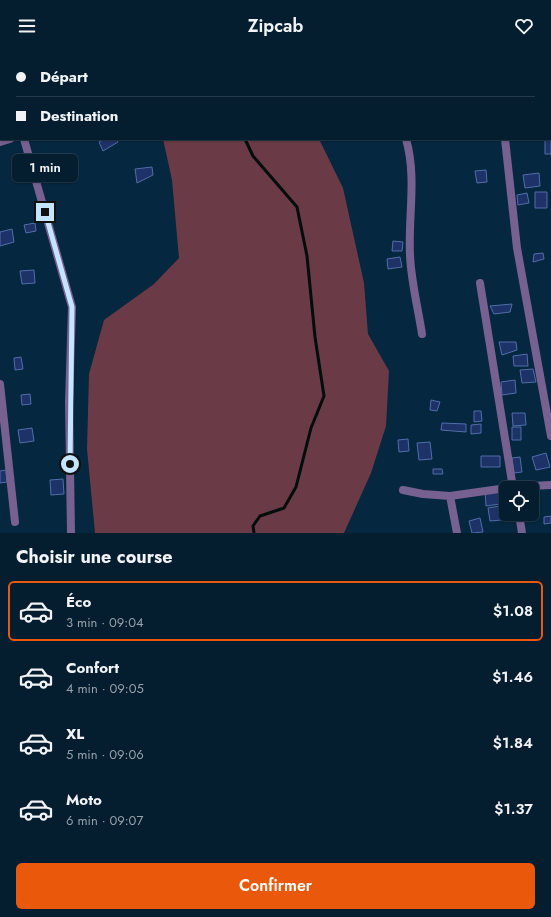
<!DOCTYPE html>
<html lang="fr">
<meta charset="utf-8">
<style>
body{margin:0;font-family:Jost,sans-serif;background:#0d2637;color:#f1f3f6;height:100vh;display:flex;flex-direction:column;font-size:15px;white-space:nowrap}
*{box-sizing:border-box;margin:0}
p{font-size:13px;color:#97a2aa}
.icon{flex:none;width:22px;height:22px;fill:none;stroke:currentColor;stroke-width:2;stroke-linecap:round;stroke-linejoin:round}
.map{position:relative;height:481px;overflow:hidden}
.sheet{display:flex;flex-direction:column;background:#041d2f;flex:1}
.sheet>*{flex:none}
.banner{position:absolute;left:0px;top:0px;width:551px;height:88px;box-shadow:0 1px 3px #0004,0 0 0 1px #253b4b;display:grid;align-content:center;height:88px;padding:0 16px;background:#041d2f}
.tools{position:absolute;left:499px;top:429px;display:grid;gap:8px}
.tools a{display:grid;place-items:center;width:40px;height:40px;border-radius:6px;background:#041d2f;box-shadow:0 1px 3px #0004,0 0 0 1px #253b4b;font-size:20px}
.end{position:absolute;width:18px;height:18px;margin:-9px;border:5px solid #c5e4ff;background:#111;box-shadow:0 0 0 2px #111}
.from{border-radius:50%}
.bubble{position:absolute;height:28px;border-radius:6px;background:#041d2f;box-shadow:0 1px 3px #0004,0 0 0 1px #253b4b;font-size:13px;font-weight:600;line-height:28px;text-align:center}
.banner b{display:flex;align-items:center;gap:14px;height:38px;font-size:15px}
.banner b+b{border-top:1px solid #253b4b}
.banner i{width:10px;height:10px;background:#f1f3f6}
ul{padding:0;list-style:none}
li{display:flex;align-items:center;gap:12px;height:60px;margin:0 8px 6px;padding:0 8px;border:2px solid transparent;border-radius:6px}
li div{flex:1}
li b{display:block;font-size:15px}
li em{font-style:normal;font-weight:600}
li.current{border-color:#ea580c}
li>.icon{width:36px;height:36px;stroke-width:1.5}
h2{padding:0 16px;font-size:18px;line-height:48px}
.cta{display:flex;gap:8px;margin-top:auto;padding:8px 16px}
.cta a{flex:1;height:46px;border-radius:6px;background:#ea580c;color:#fff;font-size:16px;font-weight:600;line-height:46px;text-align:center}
header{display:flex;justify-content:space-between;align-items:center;height:52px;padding:0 16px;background:#041d2f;font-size:18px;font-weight:600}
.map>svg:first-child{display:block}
.green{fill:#6a3b46}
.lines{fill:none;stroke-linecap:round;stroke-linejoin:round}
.stream{stroke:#020e0c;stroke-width:3}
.building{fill:#1d3368;stroke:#526da8}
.street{stroke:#776191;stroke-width:8}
.route{stroke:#c5e4ff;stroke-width:5}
</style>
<header><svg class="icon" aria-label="menu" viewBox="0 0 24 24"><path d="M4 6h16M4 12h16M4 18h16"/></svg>Zipcab<svg class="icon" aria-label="heart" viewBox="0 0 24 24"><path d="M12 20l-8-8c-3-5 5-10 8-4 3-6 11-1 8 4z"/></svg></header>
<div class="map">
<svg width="551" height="481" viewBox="0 0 551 481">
<rect width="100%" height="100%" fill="#05273f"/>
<path class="green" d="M125,0H307L308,1H126Z
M163,87H319L343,136L364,231L368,282L389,319L386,374L371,421L344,481H95L87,397L89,322L104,268L154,232L179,206L172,128Z"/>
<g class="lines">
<path class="stream" d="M206,0L207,1
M245,87L253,104L297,155L307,204L315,285L324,344L311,376L296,435L284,456L260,464L253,474L254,481"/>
</g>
<path class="building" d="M106,87H116L118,90L103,99L99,90Z
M545,88H551V102H545Z
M152,115L153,123L137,131L135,117Z
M486,118L487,130L477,131L475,119Z
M539,121L540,134L525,136L523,123Z
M535,140H547V156H535Z
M527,141L529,151L518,153L517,143Z
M35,171L36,179L26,181L24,173Z
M12,177L14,190L0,194V180Z
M393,189L403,190L402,199H392Z
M543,201L544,207L533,210L534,202Z
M400,205L402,215L388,217L387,207Z
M34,218L35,231L22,232L20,219Z
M512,252L510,260L494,262L490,254Z
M499,290H516L517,298L502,303Z
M527,302L528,314H514L513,304Z
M21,305L23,317L15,318L14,306Z
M533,317L536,330L522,331L520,318Z
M515,328L516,341L502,343L501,330Z
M30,342L31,352L22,353L21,343Z
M431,348L440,350L437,359L430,358Z
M474,359H481L482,369L474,370Z
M512,361H525L526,373L513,374Z
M442,371L466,372V380L441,378Z
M481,372V381L471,382V373Z
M512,375H521V388H512Z
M32,376L34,389L20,391L18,378Z
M408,387L409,399L399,400L398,388Z
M430,390L432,407L419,408L417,391Z
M546,401L550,415L536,418L532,405Z
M481,404H500V415H481Z
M520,405L522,420L514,421L512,406Z
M433,417H442L443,422H433Z
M6,418L7,430L0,431V419Z
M63,427L64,442L51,443L50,428Z
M499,438L500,452L486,454L485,439Z
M500,454L502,468L490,469L488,456Z
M551,464V471L544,472V465Z
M480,466L483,480L472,481L469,469Z"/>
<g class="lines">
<path class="street" d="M320,0L321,1
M381,0V1
M489,0V1
M0,39L1,41
M24,87L72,255L69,350L71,481
M406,87C417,125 408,164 410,203C411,229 418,256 422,282
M505,87L517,196L551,384
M0,90L10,87
M480,231L513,436
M0,332L15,470
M403,438L423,442L450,444L513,435L551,433
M450,444L457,481
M519,462L522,481"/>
</g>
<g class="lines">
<path class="route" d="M45,160L72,255L70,412"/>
</g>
</svg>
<div class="tools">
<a><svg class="icon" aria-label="locate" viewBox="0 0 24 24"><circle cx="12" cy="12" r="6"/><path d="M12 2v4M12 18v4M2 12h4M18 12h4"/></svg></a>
</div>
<i class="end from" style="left:70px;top:412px"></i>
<i class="end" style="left:45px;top:160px"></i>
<div class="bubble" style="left:12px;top:102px;width:66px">1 min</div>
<div class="banner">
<b><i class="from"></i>Départ</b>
<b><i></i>Destination</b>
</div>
</div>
<section class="sheet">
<h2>Choisir une course</h2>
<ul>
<li class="current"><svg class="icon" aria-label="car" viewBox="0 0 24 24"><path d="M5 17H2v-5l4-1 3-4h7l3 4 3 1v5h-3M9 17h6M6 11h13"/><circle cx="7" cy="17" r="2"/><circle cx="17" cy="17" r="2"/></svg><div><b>Éco</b><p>3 min · 09:04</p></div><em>$1.08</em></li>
<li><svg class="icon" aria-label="car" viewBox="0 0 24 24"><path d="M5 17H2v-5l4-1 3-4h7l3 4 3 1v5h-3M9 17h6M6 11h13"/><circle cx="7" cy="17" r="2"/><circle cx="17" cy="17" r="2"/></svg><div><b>Confort</b><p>4 min · 09:05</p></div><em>$1.46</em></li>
<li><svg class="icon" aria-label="car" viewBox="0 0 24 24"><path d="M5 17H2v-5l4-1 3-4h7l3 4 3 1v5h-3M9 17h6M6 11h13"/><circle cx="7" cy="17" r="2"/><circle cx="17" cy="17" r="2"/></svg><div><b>XL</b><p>5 min · 09:06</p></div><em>$1.84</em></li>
<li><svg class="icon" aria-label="car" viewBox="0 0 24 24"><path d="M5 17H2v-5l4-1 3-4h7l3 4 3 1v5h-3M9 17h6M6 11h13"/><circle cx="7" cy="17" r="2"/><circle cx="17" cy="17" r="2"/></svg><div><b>Moto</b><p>6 min · 09:07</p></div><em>$1.37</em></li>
</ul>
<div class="cta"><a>Confirmer</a></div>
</section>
